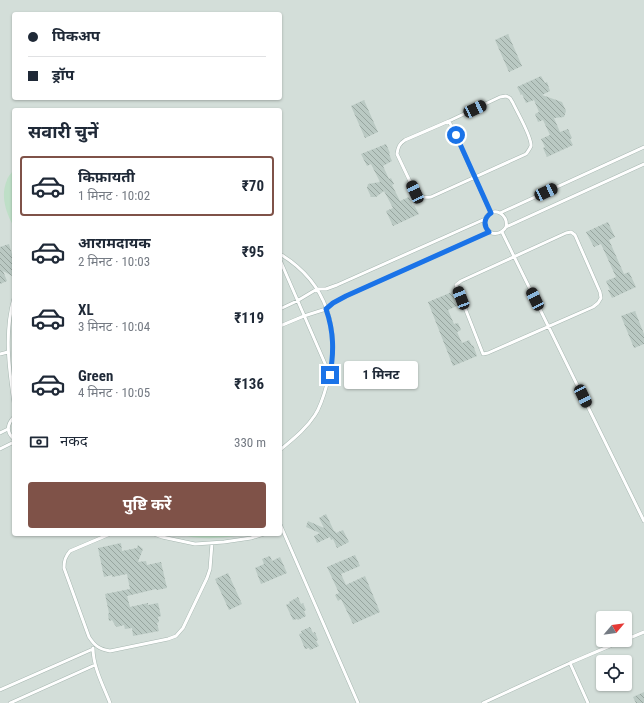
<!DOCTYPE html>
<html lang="hi">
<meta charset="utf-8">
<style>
body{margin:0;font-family:"Roboto Condensed","Noto Sans Devanagari",sans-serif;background:#f2f2f3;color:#1f2937;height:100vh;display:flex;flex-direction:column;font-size:15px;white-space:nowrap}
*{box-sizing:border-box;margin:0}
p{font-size:13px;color:#747a83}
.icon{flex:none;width:22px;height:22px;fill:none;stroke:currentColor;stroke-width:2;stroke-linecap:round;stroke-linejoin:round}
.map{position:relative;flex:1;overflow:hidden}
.sheet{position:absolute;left:12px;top:108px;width:270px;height:428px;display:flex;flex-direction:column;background:#fff;border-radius:4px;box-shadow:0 1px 3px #0004}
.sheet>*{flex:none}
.hud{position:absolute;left:12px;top:12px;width:270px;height:88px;border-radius:4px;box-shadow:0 1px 3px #0004;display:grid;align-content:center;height:88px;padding:0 16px;background:#fff}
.needle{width:26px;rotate:61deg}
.tools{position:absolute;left:596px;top:611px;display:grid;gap:8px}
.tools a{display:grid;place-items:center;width:36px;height:36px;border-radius:4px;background:#fff;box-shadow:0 1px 3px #0004;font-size:20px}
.end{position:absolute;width:18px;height:18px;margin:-9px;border:5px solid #1a73e8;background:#fff;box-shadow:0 0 0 2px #fff}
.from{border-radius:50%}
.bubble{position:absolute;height:28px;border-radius:4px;background:#fff;box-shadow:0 1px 3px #0004;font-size:13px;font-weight:700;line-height:28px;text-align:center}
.car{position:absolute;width:12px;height:24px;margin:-12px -6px;border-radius:5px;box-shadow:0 0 3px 1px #0007;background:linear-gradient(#222 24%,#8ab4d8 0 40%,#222 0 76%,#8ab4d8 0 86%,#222 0)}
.hud b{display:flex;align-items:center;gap:14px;height:38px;font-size:15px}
.hud b+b{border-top:1px solid #e0e1e3}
.hud i{width:10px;height:10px;background:#1f2937}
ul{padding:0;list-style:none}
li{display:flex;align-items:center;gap:12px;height:60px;margin:0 8px 6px;padding:0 8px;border:2px solid transparent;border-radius:4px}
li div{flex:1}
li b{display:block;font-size:15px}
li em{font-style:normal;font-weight:700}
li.selected{border-color:#7f5248}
li>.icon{width:36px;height:36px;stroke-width:1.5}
h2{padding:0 16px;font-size:18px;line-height:48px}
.pay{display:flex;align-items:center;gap:10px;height:44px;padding:0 16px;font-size:15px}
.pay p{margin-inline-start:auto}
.cta{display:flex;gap:8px;margin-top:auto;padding:8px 16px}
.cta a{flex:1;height:46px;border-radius:4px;background:#7f5248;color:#fff;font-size:16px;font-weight:700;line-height:46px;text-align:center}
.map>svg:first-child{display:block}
.built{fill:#d3ded9;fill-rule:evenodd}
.green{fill:#bedfc7}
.building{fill:url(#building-back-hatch)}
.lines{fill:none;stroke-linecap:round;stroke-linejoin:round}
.service-casing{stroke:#a7b7b1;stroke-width:4}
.service{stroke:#fff;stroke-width:3}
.route{stroke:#1a73e8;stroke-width:5}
</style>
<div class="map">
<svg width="644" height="703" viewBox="0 0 644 703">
<defs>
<pattern id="building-back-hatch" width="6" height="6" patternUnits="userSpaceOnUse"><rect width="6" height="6" fill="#bac9c3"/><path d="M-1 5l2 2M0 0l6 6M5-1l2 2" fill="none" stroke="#97a59f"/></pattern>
</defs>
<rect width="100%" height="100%" fill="#e5eeea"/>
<path class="built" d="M0,0H644V703H0ZM14,14H280V98H14ZM14,110H280V534H14ZM603,618H625V640H603ZM603,662H625V684H603Z"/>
<path class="green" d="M14,169V227C6,213 0,196 7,180C8,176 12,173 14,169Z
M178,534H244C225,539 197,540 178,534Z"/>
<path class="building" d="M508,34L522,66L509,72L495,40Z
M541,76L545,83L547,82L550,91L542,95L562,102L566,111L564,117L554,118L560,132L568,129L572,138L570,139L573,145L547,157L543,148L545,147L541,139L550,135L543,120L538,122L535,114L539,112L534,100L526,103L522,94L521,95L517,87Z
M364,100L378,132L365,138L351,106Z
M386,144L390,153L389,154L392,161L383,166L389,179L391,178L394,184L392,185L400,201L409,197L413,206L414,205L419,214L393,226L386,211L393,208L384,191L376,197H371L367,188L368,184L380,182L371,164L367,166L361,154Z
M608,222L615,237L609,240L624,274L629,272L636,287L612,298L608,290H610L606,281L616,277L601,244L594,247L586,232Z
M9,244L13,258H14V277L3,271L7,281L0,284V247Z
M452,292L457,306L448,310L454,324L458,323L461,330L457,332L462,343L469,340L472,346L473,345L477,356L453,366L428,302Z
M635,311L644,334V344L634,348L621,316Z
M326,514L334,531H335L336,533L343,530L349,542L337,548L333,539L331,540L330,537L317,543L314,536L320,533L306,527L308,521L324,528L319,518Z
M121,543L122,551L137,548L138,545L143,549L138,562L146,561L147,565L161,562L167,588L157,590L156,589L127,596L130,607L148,603V605L158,603L161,616L158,617L159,622L157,623L159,631L133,636L132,628L125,629L124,625L117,627L115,625L112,620L109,621L108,614L109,613L105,594L130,589L127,574L112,577V575L104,577L98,548Z
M355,555L360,566L341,574L346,585L365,576L380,612L353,624L341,599L338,601L335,595L339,593L327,567Z
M270,556L272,561L280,557L287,573L261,584L255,568L264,564L262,559Z
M228,573L242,604L229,610L215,579Z
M298,597L301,604L303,603L306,610L304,611L306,616L298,620L297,619L293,620L286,605L290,603L289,602Z
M310,627L313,633L315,632L318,640L316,641L319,646L310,650L309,648L305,649L299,634L302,633L301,631Z
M644,692V703H636L633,697Z"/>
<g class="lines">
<g class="service-casing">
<path id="service" d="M506,96L510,98L513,103C517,112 532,137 531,146C530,149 528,151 526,154L431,197C424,198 420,197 415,192L397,154C398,147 399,144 405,140L449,121L500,97Z
M449,121L491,213
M500,213L644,147
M506,227C509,214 493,206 486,217C479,230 497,241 506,227L644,164
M502,232L644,521
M571,232L575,235L600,292L601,298L598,303L593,307L488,353L483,354L456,285L461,281L566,233Z
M280,254C328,283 342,332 327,384C324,395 321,406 315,415C306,429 293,439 280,450
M280,260L330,375
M14,298C4,332 9,369 14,403
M280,309L297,301L317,289H326L337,285L485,219
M280,326L304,316L326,309L333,303L346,296L489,232
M0,354L8,352
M14,417C7,424 6,432 14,439
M0,433L8,429
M0,449L14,442
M280,524L358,703
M110,534L70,551C65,557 64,561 64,568L89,637C95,646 99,649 110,651L168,639L176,636L183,628L207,578L210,569L212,543
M154,534L162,537L195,544L224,542L251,538L264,534
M625,640L644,632
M93,648C93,667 103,685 110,703
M570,663L588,703
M0,690L93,649
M10,703L95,665
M483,703L570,663L624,640"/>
</g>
<use href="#service" class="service"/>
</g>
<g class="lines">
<path class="route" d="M330,375C334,352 334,332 326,309L333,303L346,296L489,232C483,225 484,218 491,213L456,135"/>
</g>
</svg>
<div class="tools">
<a><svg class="needle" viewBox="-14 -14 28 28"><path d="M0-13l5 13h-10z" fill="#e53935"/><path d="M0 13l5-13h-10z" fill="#747a83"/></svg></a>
<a><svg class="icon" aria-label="locate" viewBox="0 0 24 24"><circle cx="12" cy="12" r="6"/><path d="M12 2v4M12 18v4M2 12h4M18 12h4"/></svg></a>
</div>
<i class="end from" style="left:456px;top:135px"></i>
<i class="end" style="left:330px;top:375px"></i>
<div class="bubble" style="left:344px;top:361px;width:74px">1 मिनट</div>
<i class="car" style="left:475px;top:109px;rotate:65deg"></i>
<i class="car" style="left:415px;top:192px;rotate:335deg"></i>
<i class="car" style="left:546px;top:192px;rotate:65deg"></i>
<i class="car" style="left:461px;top:298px;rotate:339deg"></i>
<i class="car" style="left:535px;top:299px;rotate:334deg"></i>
<i class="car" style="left:583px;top:396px;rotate:154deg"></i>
<div class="hud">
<b><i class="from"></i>पिकअप</b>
<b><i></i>ड्रॉप</b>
</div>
<section class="sheet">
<h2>सवारी चुनें</h2>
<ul>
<li class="selected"><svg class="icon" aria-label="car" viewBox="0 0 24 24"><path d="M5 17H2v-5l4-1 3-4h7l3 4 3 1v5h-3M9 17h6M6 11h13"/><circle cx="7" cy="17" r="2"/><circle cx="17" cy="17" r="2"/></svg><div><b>किफ़ायती</b><p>1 मिनट · 10:02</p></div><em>₹70</em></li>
<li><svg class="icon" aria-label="car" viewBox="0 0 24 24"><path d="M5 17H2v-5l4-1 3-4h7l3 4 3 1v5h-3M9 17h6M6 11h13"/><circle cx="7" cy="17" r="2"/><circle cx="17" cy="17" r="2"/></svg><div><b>आरामदायक</b><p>2 मिनट · 10:03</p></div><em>₹95</em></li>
<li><svg class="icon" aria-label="car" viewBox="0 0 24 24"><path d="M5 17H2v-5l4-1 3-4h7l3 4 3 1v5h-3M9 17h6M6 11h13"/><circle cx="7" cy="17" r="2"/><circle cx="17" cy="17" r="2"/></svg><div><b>XL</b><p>3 मिनट · 10:04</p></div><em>₹119</em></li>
<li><svg class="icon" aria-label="car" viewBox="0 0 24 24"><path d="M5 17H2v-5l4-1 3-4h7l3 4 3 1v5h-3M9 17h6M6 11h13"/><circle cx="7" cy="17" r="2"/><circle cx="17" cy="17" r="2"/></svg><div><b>Green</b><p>4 मिनट · 10:05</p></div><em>₹136</em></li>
</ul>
<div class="pay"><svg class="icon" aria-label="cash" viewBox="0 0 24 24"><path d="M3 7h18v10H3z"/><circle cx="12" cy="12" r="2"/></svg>नकद<p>330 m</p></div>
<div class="cta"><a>पुष्टि करें</a></div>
</section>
</div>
